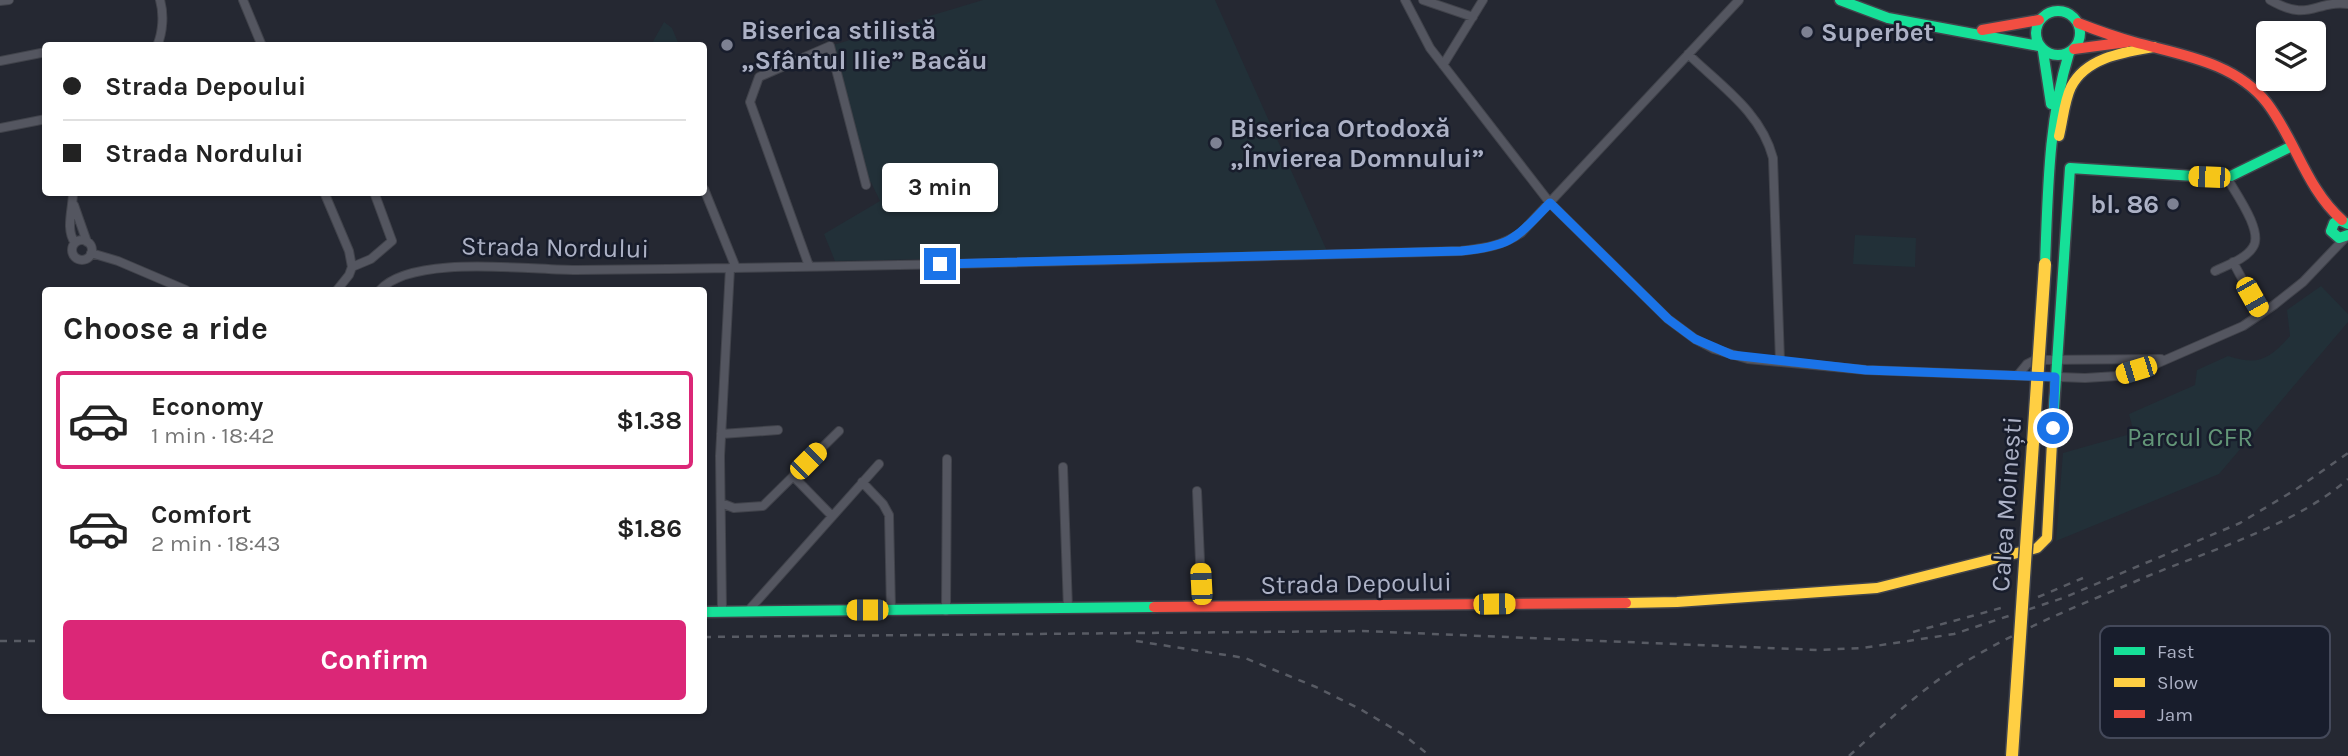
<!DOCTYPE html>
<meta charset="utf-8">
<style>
body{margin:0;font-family:Karla,sans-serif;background:#f6f6f6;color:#222;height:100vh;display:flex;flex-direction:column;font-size:26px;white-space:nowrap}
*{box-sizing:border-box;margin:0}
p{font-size:23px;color:#767676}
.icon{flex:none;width:38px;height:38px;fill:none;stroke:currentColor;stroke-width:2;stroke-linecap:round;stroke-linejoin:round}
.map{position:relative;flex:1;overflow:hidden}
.details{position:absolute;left:42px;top:287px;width:665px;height:427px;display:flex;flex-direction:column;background:#fff;border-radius:7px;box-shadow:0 2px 5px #0004}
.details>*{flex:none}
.guide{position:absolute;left:42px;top:42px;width:665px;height:154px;border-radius:7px;box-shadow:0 2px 5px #0004;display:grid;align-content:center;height:154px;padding:0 21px;background:#fff}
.fabs{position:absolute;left:2256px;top:21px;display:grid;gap:14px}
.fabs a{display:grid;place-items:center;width:70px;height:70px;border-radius:7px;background:#fff;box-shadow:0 2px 5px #0004;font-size:35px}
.end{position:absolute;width:32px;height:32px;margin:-16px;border:9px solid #1a73e8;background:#fff;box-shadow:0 0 0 4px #fff}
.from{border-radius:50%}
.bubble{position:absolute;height:49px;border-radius:7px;background:#fff;box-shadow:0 2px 5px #0004;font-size:23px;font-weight:700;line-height:49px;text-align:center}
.car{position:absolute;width:21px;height:42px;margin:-21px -10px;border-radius:9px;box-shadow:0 0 5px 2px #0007;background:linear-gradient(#f5c518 24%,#345 0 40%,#f5c518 0 76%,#345 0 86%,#f5c518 0)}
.guide b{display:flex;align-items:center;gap:24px;height:66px;font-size:26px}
.guide b+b{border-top:2px solid #e0e0e0}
.guide i{width:18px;height:18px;background:#222}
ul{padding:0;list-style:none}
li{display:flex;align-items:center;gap:21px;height:98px;margin:0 14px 10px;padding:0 7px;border:4px solid transparent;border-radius:7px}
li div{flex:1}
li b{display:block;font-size:26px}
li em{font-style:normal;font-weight:700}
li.current{border-color:#db2777}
li>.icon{width:63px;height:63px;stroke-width:1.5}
h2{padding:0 21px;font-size:32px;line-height:84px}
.button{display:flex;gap:14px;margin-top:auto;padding:14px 21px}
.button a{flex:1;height:80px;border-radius:7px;background:#db2777;color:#fff;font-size:28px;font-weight:700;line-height:80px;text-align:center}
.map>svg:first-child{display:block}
.green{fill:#223038}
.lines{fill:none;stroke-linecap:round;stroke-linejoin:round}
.street-casing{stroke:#41434b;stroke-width:10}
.fast-casing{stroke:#41434b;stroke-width:13}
.slow-casing{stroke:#41434b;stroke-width:13}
.jam-casing{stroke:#41434b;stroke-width:13}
.street{stroke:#545660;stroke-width:8}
.fast{stroke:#16e098;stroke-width:10}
.slow{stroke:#ffcf43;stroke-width:10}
.jam{stroke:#f24e42;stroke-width:10}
.rail{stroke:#585b64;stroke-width:2.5;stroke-dasharray:7 7;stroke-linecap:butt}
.slow-bridge-casing{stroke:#42454e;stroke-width:15;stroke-linecap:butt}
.slow-bridge{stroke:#ffcf43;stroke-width:12}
.route{stroke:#1a73e8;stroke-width:9}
.poi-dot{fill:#7d8192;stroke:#181d2c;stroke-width:2.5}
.labels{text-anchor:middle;stroke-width:5;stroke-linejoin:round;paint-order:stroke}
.poi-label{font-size:26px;font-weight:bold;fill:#acb1c5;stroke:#181d2c;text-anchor:start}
.street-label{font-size:26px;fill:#acb1c5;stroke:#181d2c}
.park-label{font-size:26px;fill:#639678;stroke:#181d2c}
.key{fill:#181d2c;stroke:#44495a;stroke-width:2}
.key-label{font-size:19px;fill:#acb1c5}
</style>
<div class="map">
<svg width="2348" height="756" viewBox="0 0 2348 756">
<rect width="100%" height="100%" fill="#252832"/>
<path class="green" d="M983,0H1215L1327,251L835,261L824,234L880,201L871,182L866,185L830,46Z
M664,22L672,28L679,45H651Z
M1855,235L1916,238L1915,267L1853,264Z
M2321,286L2348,314V322L2219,474L2056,541L2063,453L2134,433L2129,414L2195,385L2197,370L2228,356C2259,366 2269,359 2290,336L2287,310Z"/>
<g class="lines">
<g class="street-casing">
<path id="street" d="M243,0L262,46
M1405,0L1430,48L1550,203L1668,319L1695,339L1714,349L1748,359L1866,370L2085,378L2117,376L2156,364L2243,326L2274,305L2303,282L2346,237
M1423,0L1473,17
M2270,0C2310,23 2314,0 2348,4
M0,1L9,0
M157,46C163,32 164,14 160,0
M1688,54C1721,86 1761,112 1773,158L1780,361
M0,61L46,52
M1443,65L1483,0
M0,128L46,119
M704,189L736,268
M73,192C73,209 65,229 75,243
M324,192L349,251L352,267
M74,205L87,242
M72 250a10 10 0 1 1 20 0a10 10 0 1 1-20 0Z
M91,253L118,261L186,290
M2233,262L2261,314
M809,266L750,102L759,77L830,46L866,185
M352,267L371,259L392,241L374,192
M2215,271C2227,265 2246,259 2253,247C2264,231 2234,191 2226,176
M337,290L349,275L352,267
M380,290C412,254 528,270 576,270C871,267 1166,259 1461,251C1485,248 1499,247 1521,233L1739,0
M2018,375L2027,364L2035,360L2161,359
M721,434L778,430
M1063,467L1068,609
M793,476L832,516
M862,482L883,504L889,515L891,610
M1197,491L1202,607
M721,503L734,508L763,506L839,431
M722,611L720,456L730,268
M748,611L879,464
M946,611L947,459"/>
</g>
<g class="fast-casing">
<path id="fast" d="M1840,0L1888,18L2039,46
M2036 33a22 22 0 1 1 44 0a22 22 0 1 1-44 0Z
M2043,51L2051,104
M2348,224L2339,220L2334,223L2331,231L2339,238L2348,235
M2045,264C2048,192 2048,122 2069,53
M2053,423L2070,168L2194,176H2231L2292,146
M704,612L1154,607"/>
</g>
<g class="slow-casing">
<path id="slow" d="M2059,136C2063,120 2064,102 2071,87C2086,57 2125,52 2154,47
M1626,603L1677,602L1877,588L2037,548L2047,538L2053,423"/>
</g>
<g class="jam-casing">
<path id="jam" d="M2078,23C2096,30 2115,37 2134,42C2181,55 2235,62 2267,103C2296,141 2306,188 2342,220
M1982,30L2039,20
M2074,49L2127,42
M1154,607L1626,603"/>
</g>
<use href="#street" class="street"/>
<use href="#fast" class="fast"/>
<use href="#slow" class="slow"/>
<use href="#jam" class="jam"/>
<path class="rail" d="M2038,597L2083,578
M1913,632L2001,608
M704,637L1362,631L1818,650L1862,648L1954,634L2063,598L2240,523L2295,490L2348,453
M0,641H46
M1136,641L1245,658L1316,687L1360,709L1404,735L1430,756
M1849,756C1882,726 1915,695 1951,671C2012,631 2081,605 2148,576C2211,550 2296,525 2348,479"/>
<g class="slow-bridge-casing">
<path id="slow-bridge" d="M2012,756L2045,264"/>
</g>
<use href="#slow-bridge" class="slow-bridge"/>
</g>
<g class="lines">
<path class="route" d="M940,264L1461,251C1512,246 1515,239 1550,203L1668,319L1695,339L1732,355L1866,370L2055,377L2053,428"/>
</g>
<g class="poi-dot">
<circle cx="1807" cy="32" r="7"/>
<circle cx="727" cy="45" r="7"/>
<circle cx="1216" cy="143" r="7"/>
<circle cx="2173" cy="204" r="7"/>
</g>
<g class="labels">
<g class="poi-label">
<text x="741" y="39">Biserica stilistă<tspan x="741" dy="30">„Sfântul Ilie” Bacău</tspan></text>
<text x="1821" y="41">Superbet</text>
<text x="1230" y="137">Biserica Ortodoxă<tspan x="1230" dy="30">„Învierea Domnului”</tspan></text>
<text x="2159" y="213" text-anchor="end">bl. 86</text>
</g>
<g class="street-label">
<text transform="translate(555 247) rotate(1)" y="9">Strada Nordului</text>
<text transform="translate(2006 504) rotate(-86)" y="9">Calea Moinești</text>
<text transform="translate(1356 583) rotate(-1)" y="9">Strada Depoului</text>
</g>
<g class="park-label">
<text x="2190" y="446">Parcul CFR</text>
</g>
</g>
<rect x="2100" y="626" width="230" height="112" rx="10" class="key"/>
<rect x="2114" y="647" width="31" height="8" fill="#16e098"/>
<rect x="2114" y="678" width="31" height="9" fill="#ffcf43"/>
<rect x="2114" y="710" width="31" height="8" fill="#f24e42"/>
<g class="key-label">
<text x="2157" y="658">Fast</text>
<text x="2157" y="689">Slow</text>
<text x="2157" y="721">Jam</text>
</g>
</svg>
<div class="fabs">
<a><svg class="icon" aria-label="layers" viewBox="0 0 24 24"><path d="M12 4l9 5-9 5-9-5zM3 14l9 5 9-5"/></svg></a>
</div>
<i class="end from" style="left:2053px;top:428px"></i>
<i class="end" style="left:940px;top:264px"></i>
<div class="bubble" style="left:882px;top:163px;width:116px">3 min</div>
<i class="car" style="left:2209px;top:177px;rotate:272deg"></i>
<i class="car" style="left:2252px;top:297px;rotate:150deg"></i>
<i class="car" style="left:2136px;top:370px;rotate:253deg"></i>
<i class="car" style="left:808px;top:461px;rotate:45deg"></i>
<i class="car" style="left:1201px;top:584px;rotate:357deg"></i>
<i class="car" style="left:1494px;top:604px;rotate:89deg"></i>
<i class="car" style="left:867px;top:610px;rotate:270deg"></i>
<div class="guide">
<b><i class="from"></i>Strada Depoului</b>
<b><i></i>Strada Nordului</b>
</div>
<section class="details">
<h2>Choose a ride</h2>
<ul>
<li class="current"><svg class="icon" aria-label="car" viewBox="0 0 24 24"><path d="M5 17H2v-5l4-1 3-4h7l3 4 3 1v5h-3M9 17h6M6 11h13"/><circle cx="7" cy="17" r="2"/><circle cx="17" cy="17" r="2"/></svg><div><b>Economy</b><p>1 min · 18:42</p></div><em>$1.38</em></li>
<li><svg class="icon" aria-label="car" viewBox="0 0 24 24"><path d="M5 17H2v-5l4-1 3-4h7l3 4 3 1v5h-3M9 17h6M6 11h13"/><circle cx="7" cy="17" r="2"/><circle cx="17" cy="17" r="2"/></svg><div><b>Comfort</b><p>2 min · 18:43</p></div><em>$1.86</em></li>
</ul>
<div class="button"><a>Confirm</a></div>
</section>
</div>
